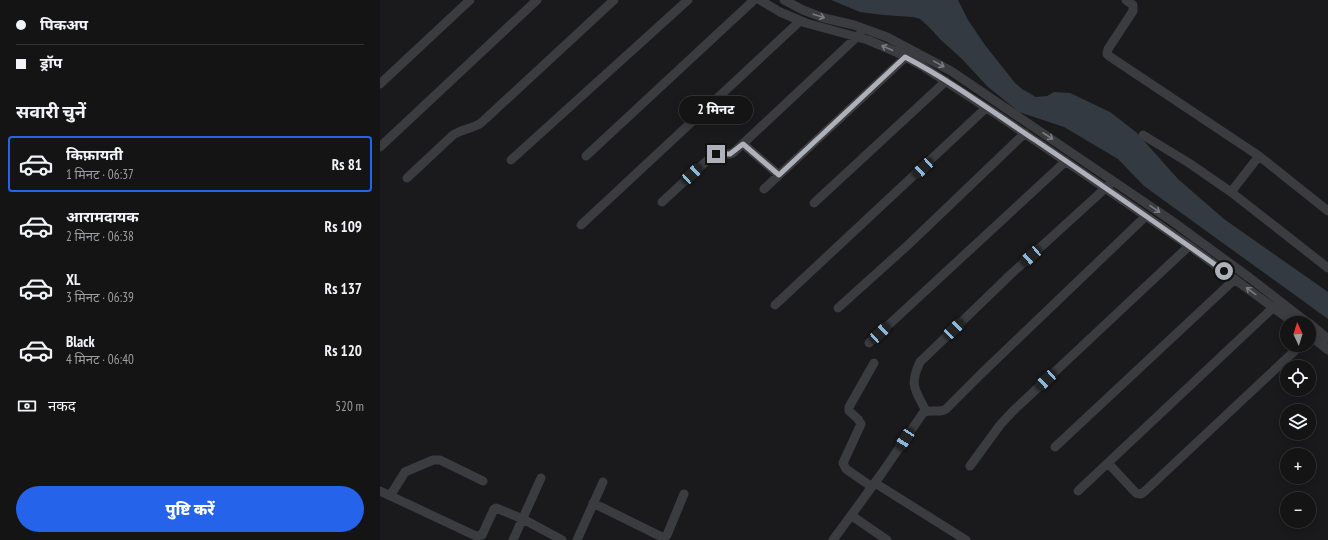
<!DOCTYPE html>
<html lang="hi">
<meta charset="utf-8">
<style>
body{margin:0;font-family:"PT Sans Narrow","Noto Sans Devanagari",sans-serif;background:#1d1d1e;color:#f1f3f6;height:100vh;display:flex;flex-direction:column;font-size:15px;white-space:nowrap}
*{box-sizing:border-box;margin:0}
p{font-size:13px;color:#9d9ea0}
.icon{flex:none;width:22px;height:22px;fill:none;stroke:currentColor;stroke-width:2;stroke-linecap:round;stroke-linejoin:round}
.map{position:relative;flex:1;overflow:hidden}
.sheet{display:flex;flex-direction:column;background:#141415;width:380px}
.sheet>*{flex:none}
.top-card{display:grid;align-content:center;height:88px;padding:0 16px;background:#141415}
.needle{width:26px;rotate:356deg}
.tools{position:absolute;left:900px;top:316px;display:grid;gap:8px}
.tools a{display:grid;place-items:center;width:36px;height:36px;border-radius:50%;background:#141415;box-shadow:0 2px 10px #0003,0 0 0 1px #333334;font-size:20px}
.end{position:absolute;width:18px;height:18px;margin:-9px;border:5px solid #aeb1ba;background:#111;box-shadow:0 0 0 2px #111}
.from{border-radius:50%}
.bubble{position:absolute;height:28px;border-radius:14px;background:#141415;box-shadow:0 2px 10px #0003,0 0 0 1px #333334;font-size:13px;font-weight:800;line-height:28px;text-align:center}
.car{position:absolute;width:12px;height:24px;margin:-12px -6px;border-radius:5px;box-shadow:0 0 3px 1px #0007;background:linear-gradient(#222 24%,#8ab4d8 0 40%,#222 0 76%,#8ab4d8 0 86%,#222 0)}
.top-card b{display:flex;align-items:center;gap:14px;height:38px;font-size:15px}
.top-card b+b{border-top:1px solid #333334}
.top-card i{width:10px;height:10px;background:#f1f3f6}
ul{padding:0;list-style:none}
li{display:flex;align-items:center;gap:12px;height:56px;margin:0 8px 6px;padding:0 8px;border:2px solid transparent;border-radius:4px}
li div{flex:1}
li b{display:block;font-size:15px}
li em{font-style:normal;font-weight:800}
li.current{border-color:#2563eb}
li>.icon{width:36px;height:36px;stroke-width:1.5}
h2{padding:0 16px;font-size:18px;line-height:48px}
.pay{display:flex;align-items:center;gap:10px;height:44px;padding:0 16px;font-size:15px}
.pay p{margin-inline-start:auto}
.cta{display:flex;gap:8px;margin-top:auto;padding:8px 16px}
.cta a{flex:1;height:46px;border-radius:24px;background:#2563eb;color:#fff;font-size:16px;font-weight:800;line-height:46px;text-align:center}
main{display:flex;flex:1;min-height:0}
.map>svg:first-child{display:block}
.water{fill:#333a41}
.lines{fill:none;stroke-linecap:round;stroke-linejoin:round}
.minor{stroke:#3b3c40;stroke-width:9}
.oneway{stroke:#7a7c83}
.route{stroke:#aeb1ba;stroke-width:5}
</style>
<main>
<section class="sheet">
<div class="top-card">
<b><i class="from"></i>पिकअप</b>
<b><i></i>ड्रॉप</b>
</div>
<h2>सवारी चुनें</h2>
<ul>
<li class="current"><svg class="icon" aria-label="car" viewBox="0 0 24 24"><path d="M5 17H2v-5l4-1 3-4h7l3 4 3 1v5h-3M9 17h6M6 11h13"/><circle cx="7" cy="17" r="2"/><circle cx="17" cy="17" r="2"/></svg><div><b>किफ़ायती</b><p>1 मिनट · 06:37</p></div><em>Rs 81</em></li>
<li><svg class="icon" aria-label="car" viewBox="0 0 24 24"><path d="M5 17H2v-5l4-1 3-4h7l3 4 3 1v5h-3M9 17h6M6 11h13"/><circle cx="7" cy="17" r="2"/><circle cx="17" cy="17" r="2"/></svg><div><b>आरामदायक</b><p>2 मिनट · 06:38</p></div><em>Rs 109</em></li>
<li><svg class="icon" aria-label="car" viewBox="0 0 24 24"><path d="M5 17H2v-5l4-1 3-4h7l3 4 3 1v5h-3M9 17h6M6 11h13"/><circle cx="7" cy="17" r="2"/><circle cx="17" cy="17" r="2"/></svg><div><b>XL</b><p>3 मिनट · 06:39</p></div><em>Rs 137</em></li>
<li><svg class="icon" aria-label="car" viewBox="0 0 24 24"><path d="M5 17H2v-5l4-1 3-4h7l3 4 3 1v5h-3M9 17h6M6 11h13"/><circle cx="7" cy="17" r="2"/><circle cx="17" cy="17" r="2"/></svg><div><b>Black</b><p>4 मिनट · 06:40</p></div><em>Rs 120</em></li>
</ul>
<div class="pay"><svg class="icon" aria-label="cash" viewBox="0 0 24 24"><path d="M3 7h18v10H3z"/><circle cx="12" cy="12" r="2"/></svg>नकद<p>520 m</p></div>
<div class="cta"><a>पुष्टि करें</a></div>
</section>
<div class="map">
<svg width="948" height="540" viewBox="0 0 948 540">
<rect width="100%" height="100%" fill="#1a1a1c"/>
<path class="water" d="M451,0H578L588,20L605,45L635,83L642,89L656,97L667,96L674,92L690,93L730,112L756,132L798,179L844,219L948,292V319L764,186L738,159L684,127L639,112L607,86L582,59L561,40L549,27L540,19L533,17L503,15L480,12Z"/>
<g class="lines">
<path class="minor" d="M380,0L400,12L426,23L488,40L516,52L542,66L616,114L725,188L811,247L914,323
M404,0L423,10L444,18L474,25L507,37L571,71L792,221L870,278L928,323
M746,0L753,5V11L728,49L727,54L729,56L879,156L948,211
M0,84L90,0
M763,135L809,163L851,192L948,268
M363,144L399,175
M0,147L157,0
M206,156L374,0
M131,160L308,0
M27,178L73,135C82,129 92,129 101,123L234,0
M384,189L529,54
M851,192L879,156
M282,202L332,156C339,152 346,156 353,153L480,34
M434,203L566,81
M201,225L420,21
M395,305L606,108
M458,308L528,245L645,133
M929,323L948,339
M929,335L948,350
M489,343L686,161
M546,411C535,390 529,385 540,362L630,275L730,184
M675,447L855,279
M728,463L756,493L761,494L764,492L921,345
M590,466L620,425L633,411L809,246
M495,483L586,540
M492,487L466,469L463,463L481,424L478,419L469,411V407L494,363
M0,491L96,536L102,535L114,509L116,508L143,519L182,540
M698,491L898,303
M10,496L25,472L53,460H60L103,481
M213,503L284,538L287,535L304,494
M472,516L507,540
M133,540L161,478
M197,540L223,482
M453,540L502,473L543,413C551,408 559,414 566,409L600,375L766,216"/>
</g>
<defs><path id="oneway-shaft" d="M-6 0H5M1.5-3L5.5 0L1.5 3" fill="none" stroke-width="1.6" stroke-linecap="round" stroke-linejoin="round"/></defs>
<g class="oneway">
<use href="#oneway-shaft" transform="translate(439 16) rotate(18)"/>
<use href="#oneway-shaft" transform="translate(507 48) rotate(-157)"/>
<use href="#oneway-shaft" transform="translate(559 64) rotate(29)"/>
<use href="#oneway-shaft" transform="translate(668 136) rotate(33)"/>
<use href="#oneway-shaft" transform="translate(775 209) rotate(35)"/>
<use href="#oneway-shaft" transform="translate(871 291) rotate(-144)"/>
</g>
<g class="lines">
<path class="route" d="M336,154H350L363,144L399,175L525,57C571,81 613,112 655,140C719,183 782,227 844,271"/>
</g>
</svg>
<div class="tools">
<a><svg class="needle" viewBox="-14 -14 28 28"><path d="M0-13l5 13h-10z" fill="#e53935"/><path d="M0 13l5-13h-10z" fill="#9d9ea0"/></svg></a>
<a><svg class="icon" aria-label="locate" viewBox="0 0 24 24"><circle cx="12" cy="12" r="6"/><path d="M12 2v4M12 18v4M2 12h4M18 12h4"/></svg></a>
<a><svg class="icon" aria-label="layers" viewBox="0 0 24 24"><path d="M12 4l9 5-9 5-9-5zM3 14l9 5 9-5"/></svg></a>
<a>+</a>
<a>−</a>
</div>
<i class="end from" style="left:844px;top:271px"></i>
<i class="end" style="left:336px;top:154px"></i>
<div class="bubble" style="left:299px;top:96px;width:74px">2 मिनट</div>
<i class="car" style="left:543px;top:168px;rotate:227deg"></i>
<i class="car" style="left:312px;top:174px;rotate:47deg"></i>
<i class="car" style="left:651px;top:256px;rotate:228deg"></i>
<i class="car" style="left:574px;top:329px;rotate:46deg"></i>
<i class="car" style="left:500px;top:333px;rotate:47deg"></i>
<i class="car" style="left:666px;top:380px;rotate:227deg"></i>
<i class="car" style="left:525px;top:439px;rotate:213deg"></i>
</div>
</main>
